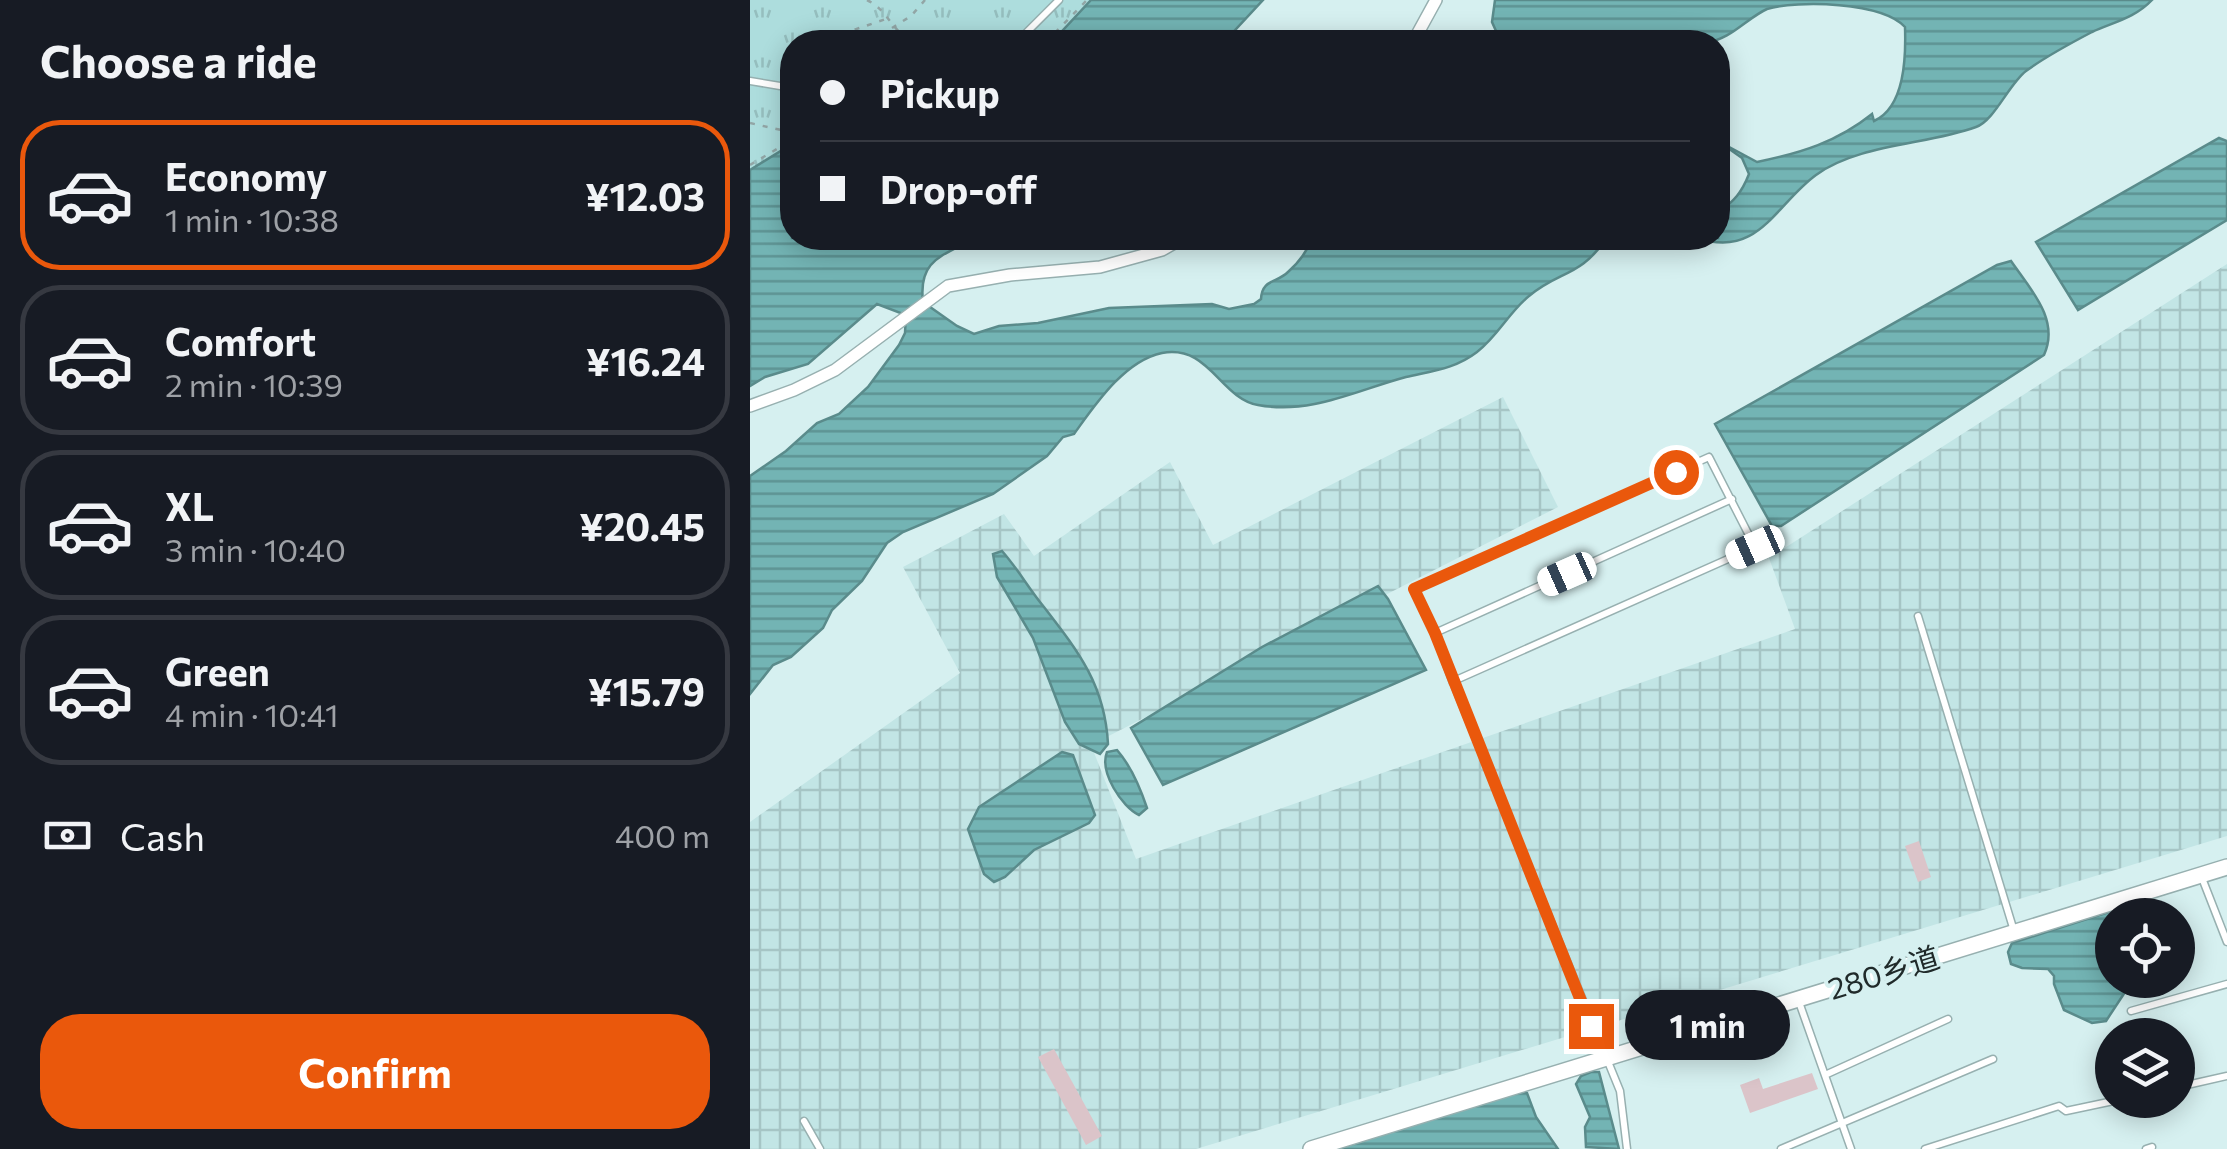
<!DOCTYPE html>
<meta charset="utf-8">
<style>
body{margin:0;font-family:Commissioner,"Noto Sans SC",sans-serif;background:#20242c;color:#f1f3f6;height:100vh;display:flex;flex-direction:column;font-size:38px;white-space:nowrap}
*{box-sizing:border-box;margin:0}
p{font-size:32px;color:#9ea1a6}
.icon{flex:none;width:55px;height:55px;fill:none;stroke:currentColor;stroke-width:2;stroke-linecap:round;stroke-linejoin:round}
.map{position:relative;flex:1;overflow:hidden}
.sheet{display:flex;flex-direction:column;background:#171b24;width:750px}
.sheet>*{flex:none}
.guide{position:absolute;left:30px;top:30px;width:950px;height:220px;border-radius:40px;box-shadow:0 5px 25px #0003;display:grid;align-content:center;height:220px;padding:0 40px;background:#171b24}
.tools{position:absolute;left:1345px;top:898px;display:grid;gap:20px}
.tools a{display:grid;place-items:center;width:100px;height:100px;border-radius:50%;background:#171b24;box-shadow:0 5px 25px #0003;font-size:50px}
.end{position:absolute;width:45px;height:45px;margin:-22px;border:12px solid #ea580c;background:#fff;box-shadow:0 0 0 5px #fff}
.from{border-radius:50%}
.bubble{position:absolute;height:70px;border-radius:35px;background:#171b24;box-shadow:0 5px 25px #0003;font-size:32px;font-weight:700;line-height:70px;text-align:center}
.car{position:absolute;width:30px;height:60px;margin:-30px -15px;border-radius:12px;box-shadow:0 0 8px 2px #0007;background:linear-gradient(#fff 24%,#345 0 40%,#fff 0 76%,#345 0 86%,#fff 0)}
.guide b{display:flex;align-items:center;gap:35px;height:95px;font-size:38px}
.guide b+b{border-top:2px solid #363941}
.guide i{width:25px;height:25px;background:#f1f3f6}
ul{padding:0;list-style:none}
li{display:flex;align-items:center;gap:30px;height:150px;margin:0 20px 15px;padding:0 20px;border:5px solid #363941;border-radius:40px}
li div{flex:1}
li b{display:block;font-size:38px}
li em{font-style:normal;font-weight:700}
li.on{border-color:#ea580c}
li>.icon{width:90px;height:90px;stroke-width:1.5}
h2{padding:0 40px;font-size:45px;line-height:120px}
.pay{display:flex;align-items:center;gap:25px;height:110px;padding:0 40px;font-size:38px}
.pay p{margin-inline-start:auto}
.cta{display:flex;gap:20px;margin-top:auto;padding:20px 40px}
.cta a{flex:1;height:115px;border-radius:40px;background:#ea580c;color:#fff;font-size:40px;font-weight:700;line-height:115px;text-align:center}
main{display:flex;flex:1;min-height:0}
.map>svg:first-child{display:block}
.industrial{fill:url(#industrial-grid)}
.park{fill:url(#park-tufts)}
.water{fill:url(#water-rules);stroke:#5a8b8b;stroke-width:2.5}
.building{fill:#dbc4c9}
.lines{fill:none;stroke-linecap:round;stroke-linejoin:round}
.service-casing{stroke:#97b0b0;stroke-width:9}
.minor-casing{stroke:#97b0b0;stroke-width:14}
.tertiary-casing{stroke:#97b0b0;stroke-width:18}
.path{stroke:#92a6a6;stroke-width:2.5;stroke-dasharray:5 8;stroke-linecap:butt}
.service{stroke:#fff;stroke-width:6}
.minor{stroke:#fff;stroke-width:11}
.tertiary{stroke:#fff;stroke-width:15}
.route{stroke:#ea580c;stroke-width:12}
.labels{text-anchor:middle;stroke-width:8;stroke-linejoin:round;paint-order:stroke}
.street-label{font-size:30px;fill:#202a2a;stroke:#d6f0f0}
</style>
<main>
<section class="sheet">
<h2>Choose a ride</h2>
<ul>
<li class="on"><svg class="icon" aria-label="car" viewBox="0 0 24 24"><path d="M5 17H2v-5l4-1 3-4h7l3 4 3 1v5h-3M9 17h6M6 11h13"/><circle cx="7" cy="17" r="2"/><circle cx="17" cy="17" r="2"/></svg><div><b>Economy</b><p>1 min · 10:38</p></div><em>¥12.03</em></li>
<li><svg class="icon" aria-label="car" viewBox="0 0 24 24"><path d="M5 17H2v-5l4-1 3-4h7l3 4 3 1v5h-3M9 17h6M6 11h13"/><circle cx="7" cy="17" r="2"/><circle cx="17" cy="17" r="2"/></svg><div><b>Comfort</b><p>2 min · 10:39</p></div><em>¥16.24</em></li>
<li><svg class="icon" aria-label="car" viewBox="0 0 24 24"><path d="M5 17H2v-5l4-1 3-4h7l3 4 3 1v5h-3M9 17h6M6 11h13"/><circle cx="7" cy="17" r="2"/><circle cx="17" cy="17" r="2"/></svg><div><b>XL</b><p>3 min · 10:40</p></div><em>¥20.45</em></li>
<li><svg class="icon" aria-label="car" viewBox="0 0 24 24"><path d="M5 17H2v-5l4-1 3-4h7l3 4 3 1v5h-3M9 17h6M6 11h13"/><circle cx="7" cy="17" r="2"/><circle cx="17" cy="17" r="2"/></svg><div><b>Green</b><p>4 min · 10:41</p></div><em>¥15.79</em></li>
</ul>
<div class="pay"><svg class="icon" aria-label="cash" viewBox="0 0 24 24"><path d="M3 7h18v10H3z"/><circle cx="12" cy="12" r="2"/></svg>Cash<p>400 m</p></div>
<div class="cta"><a>Confirm</a></div>
</section>
<div class="map">
<svg width="1477" height="1149" viewBox="0 0 1477 1149">
<defs>
<pattern id="industrial-grid" width="8" height="8" patternUnits="userSpaceOnUse" patternTransform="scale(2.5)"><rect width="8" height="8" fill="#c2e5e5"/><path d="M0 4h8M4 0v8" fill="none" stroke="#a6c5c5"/></pattern>
<pattern id="park-tufts" width="24" height="20" patternUnits="userSpaceOnUse" patternTransform="scale(2.5)"><rect width="24" height="20" fill="#addddd"/><path d="M3 7l-1-3M5 7V3M7 7l1-3M15 17l-1-3M17 17v-4M19 17l1-3" fill="none" stroke="#95bebe"/></pattern>
<pattern id="water-rules" width="6" height="5" patternUnits="userSpaceOnUse" patternTransform="scale(2.5)"><rect width="6" height="5" fill="#73b4b4"/><path d="M0 2.5h6" fill="none" stroke="#5e9393"/></pattern>
</defs>
<rect width="100%" height="100%" fill="#d6f0f0"/>
<path class="industrial" d="M1477,264V836L446,1149H0V822L210,673L153,567L254,514L284,556L420,462L463,545L753,397L808,507L341,745L386,859L1045,629L1019,558Z"/>
<path class="park" d="M0,0H341L302,42H42V144L0,170Z"/>
<path class="water" d="M341,0H513L474,42H302Z
M745,0H1402C1385,18 1364,22 1342,32C1321,43 1295,57 1276,71C1259,84 1244,121 1226,127C1177,145 1108,144 1066,175C1026,204 1008,259 948,238H968V212C984,202 992,192 999,174L992,158L968,141L1007,162C1051,153 1087,142 1122,114L1124,121C1155,107 1156,57 1155,27C1132,2 1048,0 1017,9C997,18 980,40 957,42C891,48 818,43 751,42L742,22Z
M1469,138L1477,141V220L1328,310L1286,242Z
M42,144V238H225C193,256 168,259 173,302L207,326L224,334L249,326L288,323L359,308L462,304L479,309L504,304L511,299C512,279 527,283 538,272C548,263 558,250 562,238H857C829,278 810,270 779,296C759,312 748,336 727,352C705,369 682,371 656,377C607,390 561,415 508,405C470,398 459,344 412,353C374,361 345,405 324,434L313,437L297,456L243,494L153,532L137,543L112,581L82,610L73,628L41,657L23,665L0,694V476L36,451L67,423L89,414L118,387L149,345L155,333L156,315L127,304L58,364L15,377L0,386V170Z
M1261,261C1281,290 1310,320 1294,355L1031,526H1022L965,424L1247,265Z
M252,551C268,569 279,589 294,607C328,651 355,685 358,744L350,754L329,744L315,722L283,638L247,577L243,554Z
M628,586L638,599L676,670L413,785L381,728L512,647Z
M367,750C381,766 390,787 397,808L389,815C372,807 349,772 357,752Z
M312,752L323,755L345,815L339,823L284,850L255,877L244,882L234,874L218,829L229,807Z
M1365,910L1368,915H1362V980H1383L1356,1021L1342,1023L1314,1010L1304,984V976L1298,969L1272,968L1261,964L1258,952L1262,943Z
M841,1072H849L869,1149L836,1147L835,1127L840,1117L826,1084L831,1076Z
M770,1091L777,1093L786,1117L808,1149H586Z"/>
<path class="building" d="M1169,841L1181,877L1168,882L1155,846Z
M304,1049L352,1136L336,1145L288,1057Z
M1062,1073L1068,1089L1000,1113L990,1085L1009,1078L1013,1089Z"/>
<g class="lines">
<g class="service-casing">
<path id="service" d="M267,42L309,0
M0,81L42,88
M1168,616L1264,931
M685,633L664,589L959,457L1005,547L706,680L705,687L870,1091L877,1149
M703,683L685,633L982,499
M1452,878L1477,942
M1049,1002L1101,1149
M1381,1011L1477,984
M1075,1075L1198,1019
M1428,1087L1477,1076
M54,1121L70,1149
M1031,1149L1243,1059
M1175,1149L1309,1106L1316,1111L1368,1100
M1396,1149L1402,1147"/>
</g>
<g class="minor-casing">
<path id="minor" d="M663,42L686,0
M0,406L44,390L85,370L198,286L260,275L350,267L412,250L433,238"/>
</g>
<g class="tertiary-casing">
<path id="tertiary" d="M561,1149L1477,867"/>
</g>
<path class="path" d="M117,0C138,10 142,32 163,42
M142,28L161,16L175,0
M80,38L136,19
M191,42C216,28 234,30 261,37
M296,42L337,0
M0,123L31,130L42,122
M0,165L42,140"/>
<use href="#service" class="service"/>
<use href="#minor" class="minor"/>
<use href="#tertiary" class="tertiary"/>
</g>
<g class="lines">
<path class="route" d="M841,1026L685,633L664,589L926,472"/>
</g>
<g class="labels">
<g class="street-label">
<text transform="translate(1134 974) rotate(-17)" y="10">280乡道</text>
</g>
</g>
</svg>
<div class="tools">
<a><svg class="icon" aria-label="locate" viewBox="0 0 24 24"><circle cx="12" cy="12" r="6"/><path d="M12 2v4M12 18v4M2 12h4M18 12h4"/></svg></a>
<a><svg class="icon" aria-label="layers" viewBox="0 0 24 24"><path d="M12 4l9 5-9 5-9-5zM3 14l9 5 9-5"/></svg></a>
</div>
<i class="end from" style="left:926px;top:472px"></i>
<i class="end" style="left:841px;top:1026px"></i>
<div class="bubble" style="left:875px;top:990px;width:165px">1 min</div>
<i class="car" style="left:1005px;top:547px;rotate:246deg"></i>
<i class="car" style="left:817px;top:574px;rotate:246deg"></i>
<div class="guide">
<b><i class="from"></i>Pickup</b>
<b><i></i>Drop-off</b>
</div>
</div>
</main>
